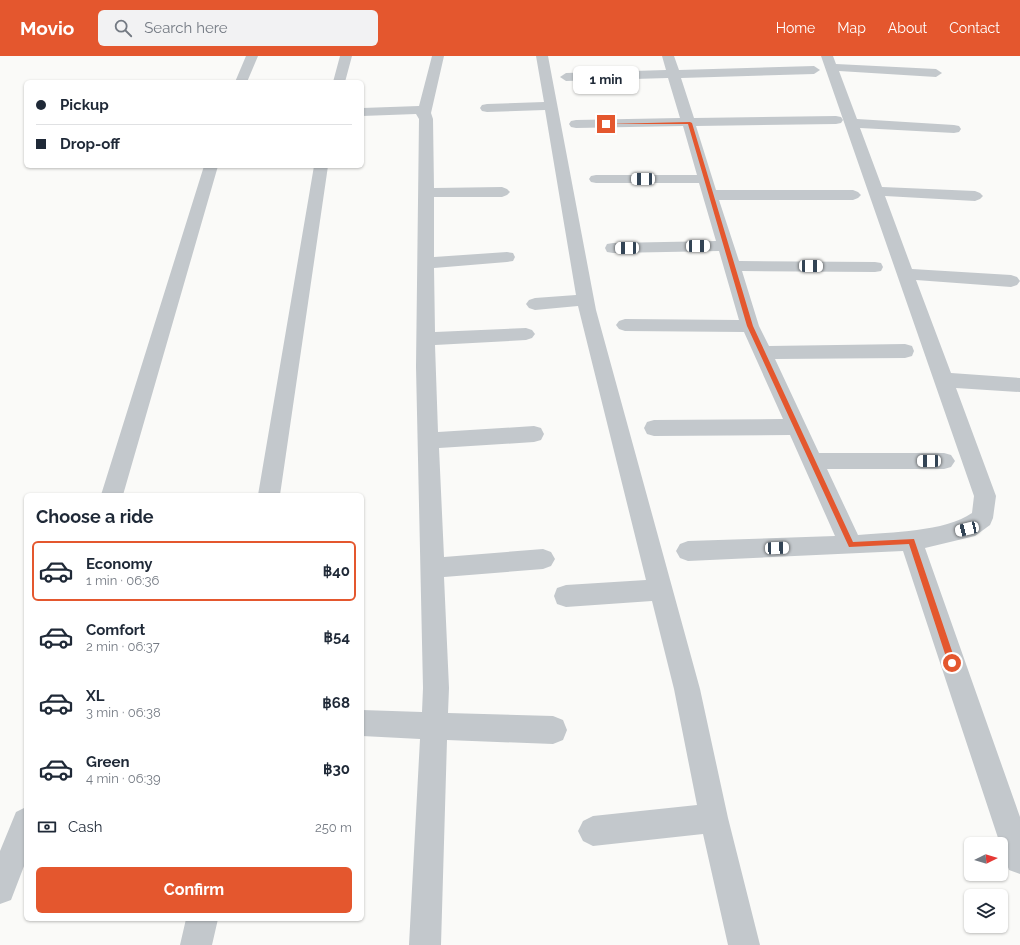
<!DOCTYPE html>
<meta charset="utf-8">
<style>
body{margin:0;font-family:Raleway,sans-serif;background:#f2f2f3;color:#1f2937;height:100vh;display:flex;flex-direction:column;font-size:15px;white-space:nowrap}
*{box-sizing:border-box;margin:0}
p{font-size:13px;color:#747a83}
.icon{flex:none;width:22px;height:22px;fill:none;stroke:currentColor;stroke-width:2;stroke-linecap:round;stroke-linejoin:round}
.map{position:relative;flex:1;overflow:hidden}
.panel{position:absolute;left:24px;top:437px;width:340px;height:428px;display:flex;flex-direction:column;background:#fff;border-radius:6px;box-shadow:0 1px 3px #0004}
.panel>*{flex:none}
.banner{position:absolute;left:24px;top:24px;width:340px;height:88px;border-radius:6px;box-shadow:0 1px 3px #0004;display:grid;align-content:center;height:88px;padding:0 12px;background:#fff}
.needle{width:26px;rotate:85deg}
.fabs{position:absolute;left:964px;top:781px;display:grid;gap:8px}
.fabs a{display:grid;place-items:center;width:44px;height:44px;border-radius:6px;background:#fff;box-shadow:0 1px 3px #0004;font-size:20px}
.end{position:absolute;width:18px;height:18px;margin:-9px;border:5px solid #e4572e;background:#fff;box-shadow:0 0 0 2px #fff}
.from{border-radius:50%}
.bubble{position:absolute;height:28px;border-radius:6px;background:#fff;box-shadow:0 1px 3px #0004;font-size:13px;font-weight:700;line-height:28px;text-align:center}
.car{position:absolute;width:12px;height:24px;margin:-12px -6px;border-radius:5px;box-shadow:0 0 3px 1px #0007;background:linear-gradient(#fff 24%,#345 0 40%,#fff 0 76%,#345 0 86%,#fff 0)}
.banner b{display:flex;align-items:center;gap:14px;height:38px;font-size:15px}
.banner b+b{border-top:1px solid #e0e1e3}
.banner i{width:10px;height:10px;background:#1f2937}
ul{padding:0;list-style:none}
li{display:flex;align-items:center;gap:12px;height:60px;margin:0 8px 6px;padding:0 4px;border:2px solid transparent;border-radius:6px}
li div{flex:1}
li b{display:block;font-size:15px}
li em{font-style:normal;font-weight:700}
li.current{border-color:#e4572e}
li>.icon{width:36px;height:36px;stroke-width:1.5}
h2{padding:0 12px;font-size:18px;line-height:48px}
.pay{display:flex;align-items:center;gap:10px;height:44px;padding:0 12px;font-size:15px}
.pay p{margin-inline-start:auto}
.cta{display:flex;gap:8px;margin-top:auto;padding:8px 12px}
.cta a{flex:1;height:46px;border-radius:6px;background:#e4572e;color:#fff;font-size:16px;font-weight:700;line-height:46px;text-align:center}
header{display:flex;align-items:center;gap:24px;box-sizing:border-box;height:56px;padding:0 20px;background:#e4572e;color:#fff}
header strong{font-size:19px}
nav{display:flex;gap:22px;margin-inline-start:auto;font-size:14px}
.search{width:280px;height:36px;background:#f2f2f3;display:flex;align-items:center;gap:10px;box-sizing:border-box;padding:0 14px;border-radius:6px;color:#747a83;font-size:15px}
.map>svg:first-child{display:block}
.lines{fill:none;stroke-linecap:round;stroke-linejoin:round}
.minor{fill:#c3c8cc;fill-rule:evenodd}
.route{fill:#e4572e}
</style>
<header>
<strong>Movio</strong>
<div class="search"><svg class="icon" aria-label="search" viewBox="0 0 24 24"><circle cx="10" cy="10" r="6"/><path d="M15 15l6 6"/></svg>Search here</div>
<nav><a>Home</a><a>Map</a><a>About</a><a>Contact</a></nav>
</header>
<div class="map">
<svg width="1020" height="889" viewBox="0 0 1020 889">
<rect width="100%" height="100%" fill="#fafaf8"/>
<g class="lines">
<path class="minor" d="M246,0H258L247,26H235Z
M340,0H352L345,26H333Z
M432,0H444L431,57L433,63L434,132L502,131L507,133L510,136L507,139L502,141H434V201L507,196L513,197L515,201L513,205L507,206L434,212L435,276L526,272L532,274L535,278L532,282L526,284L435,289L438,376L534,370L541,372L544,378L541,384L534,386L439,392L444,501L543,493L551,496L555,503L551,510L543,513L444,521L449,632L448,657L553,660L563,664L567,674L563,684L553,688L447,684L441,889H409L420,683L362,680V654L422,656L423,632L416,311L419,63L416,58L362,60V52L419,50Z
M536,0H548L596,254L700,633L728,762L760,889H728L703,778L593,790L583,785L578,775L583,765L593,760L697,749L674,633L652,545L566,551L557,548L554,540L557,532L566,529L646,524L578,250L535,254L529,252L526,248L529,244L535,242L576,239L545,54L487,56L482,55L480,52L482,49L487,48L544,46Z
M662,0H674L679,14L814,10L820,14L814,18L681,22L694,62L836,60L841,61L843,64L841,67L836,68L696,70L716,134H853L858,136L861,139L858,142L853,144H719L739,205L875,206L881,207L883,211L881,215L875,216L742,215L759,270L769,290L905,288L912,290L914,295L912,300L905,302L775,303L819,397H944L951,399L955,405L951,411L944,413H827L858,479C890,476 945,476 972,457L974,440L821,0H833L836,8L936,13L942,17L936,21L839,15L857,63L954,69L959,70L961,73L959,76L954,77L860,72L882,131L975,135L980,137L983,140L980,143L975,145L885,140L912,213L1011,219L1017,221L1020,225L1017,229L1011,231L916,224L951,317L1020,322V336L956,332L996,440L993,462L990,469L975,480L925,492L1020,761V818L1009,814L1005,803L903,495L688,505L680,502L676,495L680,488L688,485L835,480L790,379L654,380L647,378L644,372L647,366L654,364L783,363L744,276L625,275L619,273L616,269L619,265L625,263L739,264L719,195L613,197L607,196L605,192L607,188L613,187L716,185L699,127H596L591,126L589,123L591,120L596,119H697L683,70L576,72L571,71L569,68L571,65L576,64L680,62L668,22L566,25L560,21L566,17L666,14Z
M204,110H218L123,439H101Z
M314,110H328L280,439H258Z
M26,751V805L11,844L0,848V795L16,756Z
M186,863H218L212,889H180Z"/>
</g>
<path class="route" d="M690,66L692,67L753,270L853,486L914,483L956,607L955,610L952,611L948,607L909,488L849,491L747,270L688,68H604Z"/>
</svg>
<div class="fabs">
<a><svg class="needle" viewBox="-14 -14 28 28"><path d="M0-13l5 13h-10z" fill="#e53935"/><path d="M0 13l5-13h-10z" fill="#747a83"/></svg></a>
<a><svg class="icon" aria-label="layers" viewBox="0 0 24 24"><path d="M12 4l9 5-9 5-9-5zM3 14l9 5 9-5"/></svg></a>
</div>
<i class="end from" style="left:952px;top:607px"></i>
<i class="end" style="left:606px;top:68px"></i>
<div class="bubble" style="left:573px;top:10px;width:66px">1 min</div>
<i class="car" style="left:643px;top:123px;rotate:270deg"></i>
<i class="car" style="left:698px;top:190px;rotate:89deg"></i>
<i class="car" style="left:627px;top:192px;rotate:269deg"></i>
<i class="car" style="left:811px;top:210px;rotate:91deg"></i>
<i class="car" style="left:929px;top:405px;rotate:270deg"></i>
<i class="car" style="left:967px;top:473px;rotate:257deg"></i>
<i class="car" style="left:777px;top:492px;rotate:88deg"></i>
<div class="banner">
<b><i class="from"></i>Pickup</b>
<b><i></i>Drop-off</b>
</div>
<section class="panel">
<h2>Choose a ride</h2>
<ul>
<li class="current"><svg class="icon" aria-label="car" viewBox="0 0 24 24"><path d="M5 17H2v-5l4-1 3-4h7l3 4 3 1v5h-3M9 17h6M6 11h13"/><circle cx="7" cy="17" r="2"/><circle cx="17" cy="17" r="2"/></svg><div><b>Economy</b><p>1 min · 06:36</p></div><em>฿40</em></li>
<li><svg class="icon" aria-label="car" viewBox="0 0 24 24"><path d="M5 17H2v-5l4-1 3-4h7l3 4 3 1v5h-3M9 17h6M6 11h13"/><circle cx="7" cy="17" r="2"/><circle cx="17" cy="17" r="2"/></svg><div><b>Comfort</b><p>2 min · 06:37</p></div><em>฿54</em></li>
<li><svg class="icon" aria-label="car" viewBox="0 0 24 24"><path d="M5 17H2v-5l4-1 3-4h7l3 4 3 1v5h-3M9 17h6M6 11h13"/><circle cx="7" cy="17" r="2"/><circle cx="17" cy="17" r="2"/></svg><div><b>XL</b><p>3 min · 06:38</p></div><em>฿68</em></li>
<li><svg class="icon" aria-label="car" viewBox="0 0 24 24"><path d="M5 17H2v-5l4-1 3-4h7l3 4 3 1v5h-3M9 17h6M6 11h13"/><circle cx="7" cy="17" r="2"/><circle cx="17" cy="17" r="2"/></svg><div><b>Green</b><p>4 min · 06:39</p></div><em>฿30</em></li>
</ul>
<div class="pay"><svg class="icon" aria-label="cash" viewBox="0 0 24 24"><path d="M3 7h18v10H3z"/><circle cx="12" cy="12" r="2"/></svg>Cash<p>250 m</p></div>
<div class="cta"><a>Confirm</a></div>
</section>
</div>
